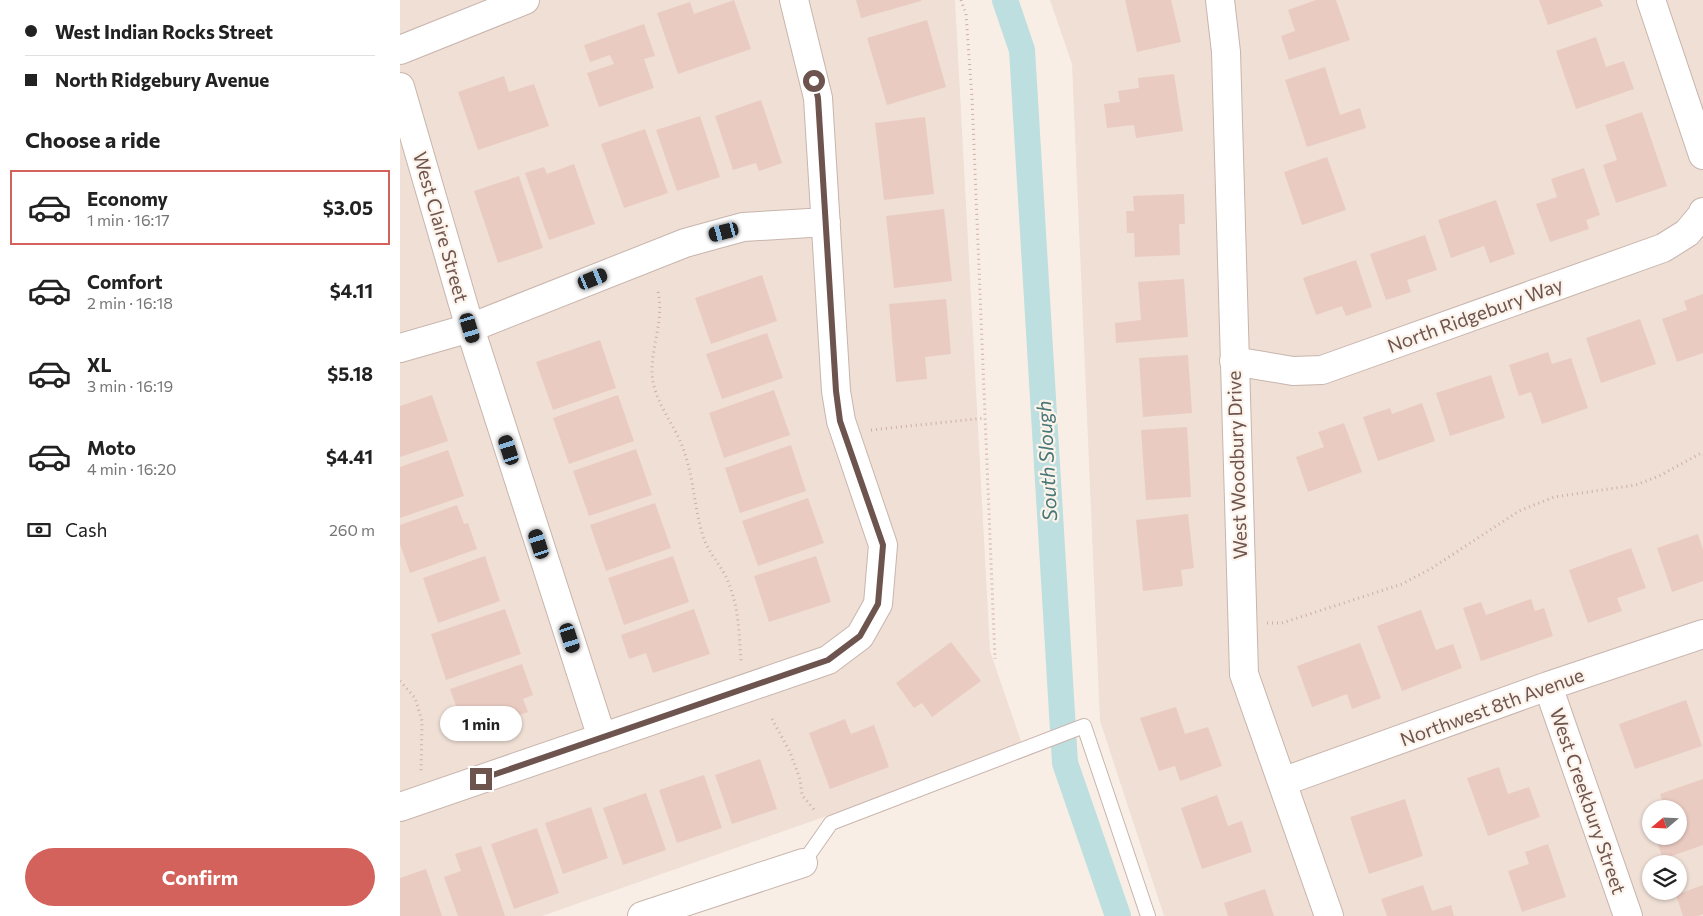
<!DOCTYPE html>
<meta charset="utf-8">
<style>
body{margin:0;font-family:Commissioner,sans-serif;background:#f6f6f6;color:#222;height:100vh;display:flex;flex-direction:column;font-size:19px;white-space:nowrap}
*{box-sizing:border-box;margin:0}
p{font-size:16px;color:#767676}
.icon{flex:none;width:28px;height:28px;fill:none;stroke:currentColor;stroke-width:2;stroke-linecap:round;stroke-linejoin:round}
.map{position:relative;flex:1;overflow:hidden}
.details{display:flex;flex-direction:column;background:#fff;width:400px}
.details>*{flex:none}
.banner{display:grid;align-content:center;height:110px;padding:0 25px;background:#fff}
.needle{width:32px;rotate:251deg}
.tools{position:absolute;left:1242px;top:800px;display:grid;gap:10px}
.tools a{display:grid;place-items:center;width:45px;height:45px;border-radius:50%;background:#fff;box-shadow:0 1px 4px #0004;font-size:25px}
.end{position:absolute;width:22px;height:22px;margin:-11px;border:6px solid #6e544e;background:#fff;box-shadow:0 0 0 2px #fff}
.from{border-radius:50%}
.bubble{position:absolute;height:35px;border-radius:18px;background:#fff;box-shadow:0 1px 4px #0004;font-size:16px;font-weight:700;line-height:35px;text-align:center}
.car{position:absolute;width:15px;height:30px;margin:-15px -8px;border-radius:6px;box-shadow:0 0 4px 1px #0007;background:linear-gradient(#222 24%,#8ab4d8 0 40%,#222 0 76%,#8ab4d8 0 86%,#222 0)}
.banner b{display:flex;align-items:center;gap:18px;height:48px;font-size:19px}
.banner b+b{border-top:1px solid #e0e0e0}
.banner i{width:12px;height:12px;background:#222}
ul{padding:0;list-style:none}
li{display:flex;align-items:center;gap:15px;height:75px;margin:0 10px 8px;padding:0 15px;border:2px solid transparent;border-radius:0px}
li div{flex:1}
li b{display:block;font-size:19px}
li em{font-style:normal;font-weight:700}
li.active{border-color:#d2625b}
li>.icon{width:45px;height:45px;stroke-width:1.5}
h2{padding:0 25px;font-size:22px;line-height:60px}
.pay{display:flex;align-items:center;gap:12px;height:55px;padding:0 25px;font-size:19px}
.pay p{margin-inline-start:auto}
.primary-button{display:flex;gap:10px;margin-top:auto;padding:10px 25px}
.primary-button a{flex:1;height:58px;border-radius:30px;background:#d2625b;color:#fff;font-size:20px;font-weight:700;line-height:58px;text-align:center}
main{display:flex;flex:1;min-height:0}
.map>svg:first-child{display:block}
.residential{fill:#efdfd5;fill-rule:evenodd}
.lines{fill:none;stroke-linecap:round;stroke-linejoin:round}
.canal{stroke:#bddfdf;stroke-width:26}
.building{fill:#eacbc1}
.lane-casing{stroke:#c8b5ad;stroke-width:16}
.street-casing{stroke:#c8b5ad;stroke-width:30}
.path{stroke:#cfaea4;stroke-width:3;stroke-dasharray:1 4;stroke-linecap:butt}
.lane{stroke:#fff;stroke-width:14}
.street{stroke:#fff;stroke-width:28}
.route{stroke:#6e544e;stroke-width:6}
.labels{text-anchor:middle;stroke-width:4.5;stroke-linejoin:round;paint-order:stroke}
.street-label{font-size:19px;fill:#6e544e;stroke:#fcf3eb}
.water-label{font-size:20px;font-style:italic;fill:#477778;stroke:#fcf3eb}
</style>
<main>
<section class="details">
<div class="banner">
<b><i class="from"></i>West Indian Rocks Street</b>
<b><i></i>North Ridgebury Avenue</b>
</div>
<h2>Choose a ride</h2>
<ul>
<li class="active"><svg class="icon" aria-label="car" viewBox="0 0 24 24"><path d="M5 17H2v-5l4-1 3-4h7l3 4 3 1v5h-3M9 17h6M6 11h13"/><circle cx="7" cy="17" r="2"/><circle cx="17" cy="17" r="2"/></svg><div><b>Economy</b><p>1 min · 16:17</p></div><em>$3.05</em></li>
<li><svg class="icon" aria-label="car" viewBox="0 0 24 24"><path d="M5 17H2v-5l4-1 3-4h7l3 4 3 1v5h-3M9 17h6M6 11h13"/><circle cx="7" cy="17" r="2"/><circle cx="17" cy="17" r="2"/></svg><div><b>Comfort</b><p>2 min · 16:18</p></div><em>$4.11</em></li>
<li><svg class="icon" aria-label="car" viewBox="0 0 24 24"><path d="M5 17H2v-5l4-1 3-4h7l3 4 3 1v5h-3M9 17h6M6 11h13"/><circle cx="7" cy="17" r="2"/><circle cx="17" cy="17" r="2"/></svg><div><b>XL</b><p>3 min · 16:19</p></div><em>$5.18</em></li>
<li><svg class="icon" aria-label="car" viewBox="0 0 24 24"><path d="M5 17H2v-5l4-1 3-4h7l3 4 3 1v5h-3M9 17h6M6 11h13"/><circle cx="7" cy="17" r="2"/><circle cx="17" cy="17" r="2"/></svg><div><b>Moto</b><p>4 min · 16:20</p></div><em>$4.41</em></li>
</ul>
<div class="pay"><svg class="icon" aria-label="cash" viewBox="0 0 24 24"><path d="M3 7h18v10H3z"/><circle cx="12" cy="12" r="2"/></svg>Cash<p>260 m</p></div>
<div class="primary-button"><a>Confirm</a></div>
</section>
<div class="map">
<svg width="1303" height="916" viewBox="0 0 1303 916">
<rect width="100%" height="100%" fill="#f9eee5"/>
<path class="residential" d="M0,0H555L590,651L623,747L142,916H0Z
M650,0H1303V916H764L700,721L672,64ZM1251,809H1279V836H1251ZM1251,864H1279V891H1251Z"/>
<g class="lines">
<path class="canal" d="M605,0L622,50L665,763L718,916"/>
</g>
<path class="building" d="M334,0L351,49L278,74L257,13L290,2L294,14Z
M456,0H521V1L461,18Z
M725,0H771L781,42L737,52Z
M916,0H936L950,40L889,60L881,36L895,31L888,10Z
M1139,0H1200L1203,6L1148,25Z
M527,20L546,87L487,105L467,38Z
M244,24L255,56L244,59L254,88L199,107L187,73L214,64L210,55L190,62L184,45Z
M1196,37L1206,67L1224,61L1234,89L1176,109L1156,51Z
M925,67L940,115L960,108L966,128L907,147L885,80Z
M774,74L783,131L736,138L734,125L707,128L704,104L720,102L718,91L739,88L738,78Z
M104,76L109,92L134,84L149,126L78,150L58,92Z
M361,100L382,163L359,171L356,163L333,170L315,116Z
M1242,112L1267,186L1216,203L1203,165L1217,160L1205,125Z
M300,116L320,177L277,191L256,130Z
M525,117L534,194L484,200L475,123Z
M245,129L268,193L224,208L201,144Z
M927,157L946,210L902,225L884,172Z
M174,164L195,224L149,240L125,173L144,167L147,174Z
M1184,168L1200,215L1186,220L1189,229L1150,242L1136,204L1157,197L1151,179Z
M119,176L143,248L98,263L74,191Z
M784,194L785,224H779L780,255L735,257L734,233H727L726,211H734L733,196Z
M1096,200L1115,254L1090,263L1084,246L1051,258L1038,220Z
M544,209L552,281L494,288L486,216Z
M1025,235L1037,270L1007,280L1011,292L986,300L970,254Z
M956,260L972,307L946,316L942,306L916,315L903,278Z
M362,275L377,321L311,344L295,298Z
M784,279L788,337L716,343L715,323L741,320L738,282Z
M1303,294V353L1277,362L1262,319L1287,310L1284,301Z
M546,299L551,354L525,357L527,379L496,382L489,304Z
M1240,319L1256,364L1201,383L1186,338Z
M367,333L383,378L322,399L306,354Z
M200,340L216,388L153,410L136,362Z
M1148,352L1152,364L1171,358L1188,408L1142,424L1131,392L1119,396L1109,365Z
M788,355L792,413L743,417L739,358Z
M1091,375L1105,418L1050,436L1036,393Z
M374,390L390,435L324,458L309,413Z
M32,395L48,441L0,457V406Z
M218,395L234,441L169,464L153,418Z
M1022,403L1035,441L978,461L963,417L990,408L992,414Z
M944,423L962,472L908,492L896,457L924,447L918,432Z
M787,427L791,497L746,500L741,430Z
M391,445L406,491L340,513L325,468Z
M236,449L252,495L189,516L173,471Z
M48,450L64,496L0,518V467Z
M408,498L424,543L358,566L342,521Z
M255,503L271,548L206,571L190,525Z
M57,505L64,524L68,523L77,549L10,573L0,544V525Z
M788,514L794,568L781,570L783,586L743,591L736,520Z
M1298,534L1303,550V581L1272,592L1257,548Z
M1231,548L1246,588L1217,598L1222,611L1188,623L1169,570Z
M85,556L100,601L38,623L23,578Z
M273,556L289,602L224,625L208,578Z
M416,556L431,602L369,622L354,576Z
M1131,599L1135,611L1144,608L1153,636L1081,661L1063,608L1081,602L1086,615Z
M105,609L121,654L46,680L31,634Z
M294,609L310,654L253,673L246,653L229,659L221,635Z
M1021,610L1036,650L1053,644L1062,668L1002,691L977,626Z
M551,642L581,681L532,717L522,703L514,708L496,683Z
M960,643L981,698L952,709L947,694L912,707L897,666Z
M122,664L133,695L123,699L128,712L66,734L50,689Z
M1286,700L1302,746L1235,769L1219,724Z
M776,707L785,734L808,727L822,766L780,781L775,766L759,771L740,718Z
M445,719L451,734L474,725L489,767L430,789L409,733Z
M360,759L377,809L332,824L315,775Z
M1099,767L1108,794L1129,787L1140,817L1088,836L1067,778Z
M304,775L322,828L277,843L259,790Z
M1303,779V845L1263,859L1255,836H1279V809H1265L1260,794Z
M246,793L266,850L223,865L203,808Z
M817,795L828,826L842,821L852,852L802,869L781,808Z
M1005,799L1023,856L969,874L950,817Z
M191,807L208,858L163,874L145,823Z
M137,828L159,893L114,909L91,844Z
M1148,844L1166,897L1122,912L1108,871L1129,864L1125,852Z
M81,846L105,916H58L44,877L61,871L55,854Z
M26,869L42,916H0V878Z
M1023,885L1032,911L1051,905L1054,916H987L981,899Z
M1303,885V914L1298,916H1283L1276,895Z
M865,889L874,916H828L824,903Z"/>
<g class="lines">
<g class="lane-casing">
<path id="lane" d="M403,863L431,823L684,726L748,916"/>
</g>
<g class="street-casing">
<path id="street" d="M820,0L826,52L844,674L929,916
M1251,0L1303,155
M0,50L125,0
M0,87L70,328L202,738
M0,348L70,328L285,243L343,227L426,222
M834,361L893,371L922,370L1263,248L1287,233L1302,215L1303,212
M1148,686L1228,916
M882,782L1148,686L1303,634
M0,807L428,660L460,636L478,604L483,545L441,421L436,391L418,98L394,0
M242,916L403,863"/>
</g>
<path class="path" d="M561,0L566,14L572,98L595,659
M258,292C265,323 248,352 253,382C258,407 276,427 284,451C294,479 294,508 303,536C308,552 320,564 327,579C339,606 339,633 341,661
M471,430L585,418
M867,623H882L1002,584L1032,568L1119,511L1154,497L1236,485L1259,476L1303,452
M0,681L15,698L22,721L21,773
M372,719L390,752L400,779L402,795L416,812"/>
<use href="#lane" class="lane"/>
<use href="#street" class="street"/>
</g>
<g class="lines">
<path class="route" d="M81,779L428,660L460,636L478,604L483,545L440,421L436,391L418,98L414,81"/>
</g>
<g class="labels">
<g class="street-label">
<text transform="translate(41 227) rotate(74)" y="7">West Claire Street</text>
<text transform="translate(1075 315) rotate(-20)" y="7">North Ridgebury Way</text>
<text transform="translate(837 465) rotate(-92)" y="7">West Woodbury Drive</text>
<text transform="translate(1092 707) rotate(-20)" y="7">Northwest 8th Avenue</text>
<text transform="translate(1188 801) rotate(71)" y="7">West Creekbury Street</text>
</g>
<g class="water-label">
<text transform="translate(647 461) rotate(-93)" y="7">South Slough</text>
</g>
</g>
</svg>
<div class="tools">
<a><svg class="needle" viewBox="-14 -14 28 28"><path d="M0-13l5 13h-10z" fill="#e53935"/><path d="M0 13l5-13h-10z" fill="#767676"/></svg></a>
<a><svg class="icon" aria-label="layers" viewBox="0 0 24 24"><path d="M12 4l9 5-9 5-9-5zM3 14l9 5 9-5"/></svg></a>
</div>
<i class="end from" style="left:414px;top:81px"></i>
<i class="end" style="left:81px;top:779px"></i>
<div class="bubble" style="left:40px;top:706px;width:82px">1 min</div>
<i class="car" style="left:324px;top:232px;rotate:255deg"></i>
<i class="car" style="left:193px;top:279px;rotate:68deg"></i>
<i class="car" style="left:70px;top:328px;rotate:163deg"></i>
<i class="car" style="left:109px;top:450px;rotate:342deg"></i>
<i class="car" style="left:139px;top:544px;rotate:342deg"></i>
<i class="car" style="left:170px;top:638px;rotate:162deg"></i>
</div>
</main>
